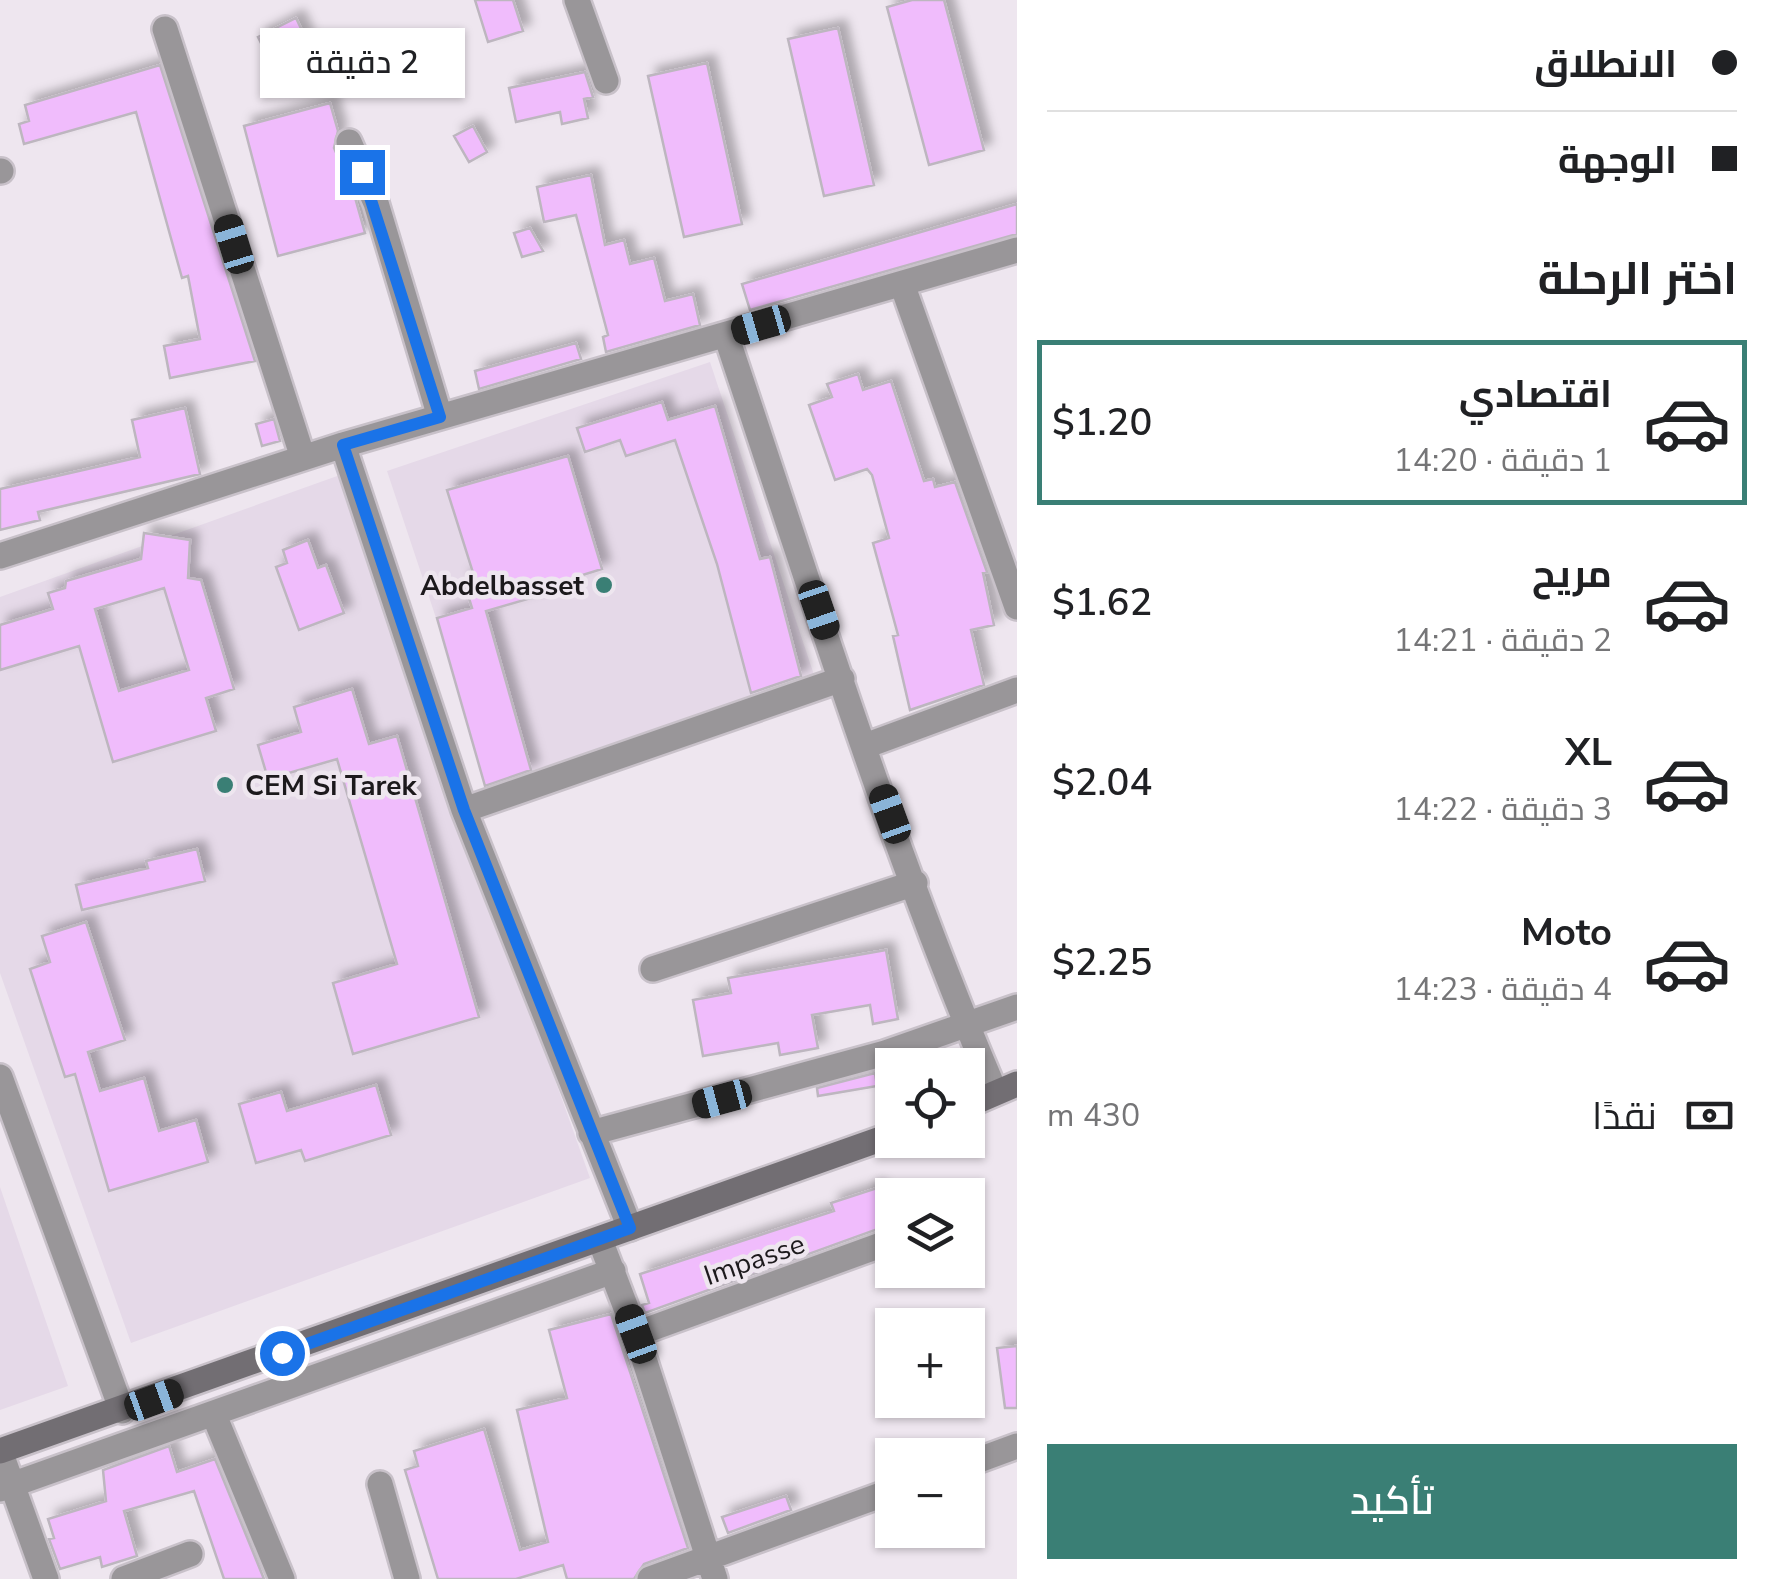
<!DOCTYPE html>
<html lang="ar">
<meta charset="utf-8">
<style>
body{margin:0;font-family:"Nunito Sans",Cairo,sans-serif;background:#f2f2f2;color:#202124;direction:rtl;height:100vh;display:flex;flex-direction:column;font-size:38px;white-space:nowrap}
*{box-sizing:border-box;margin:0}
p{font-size:32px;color:#757577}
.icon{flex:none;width:55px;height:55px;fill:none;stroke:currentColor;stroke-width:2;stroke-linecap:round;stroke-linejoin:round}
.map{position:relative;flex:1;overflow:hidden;direction:ltr}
.side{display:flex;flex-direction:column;background:#fff;width:750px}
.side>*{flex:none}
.top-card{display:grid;align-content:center;height:220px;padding:0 30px;background:#fff}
.buttons{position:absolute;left:875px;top:1048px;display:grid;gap:20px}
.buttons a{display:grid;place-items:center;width:110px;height:110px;border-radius:0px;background:#fff;box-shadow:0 2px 8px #0004;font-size:50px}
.end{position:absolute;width:45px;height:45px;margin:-22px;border:12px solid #1a73e8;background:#fff;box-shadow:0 0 0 5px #fff}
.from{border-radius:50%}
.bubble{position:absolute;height:70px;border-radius:0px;background:#fff;box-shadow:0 2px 8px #0004;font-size:32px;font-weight:600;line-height:70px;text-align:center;direction:rtl}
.car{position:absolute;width:30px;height:60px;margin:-30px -15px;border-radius:12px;box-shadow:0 0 8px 2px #0007;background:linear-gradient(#222 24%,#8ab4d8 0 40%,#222 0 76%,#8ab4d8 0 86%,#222 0)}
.top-card b{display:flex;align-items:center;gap:35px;height:95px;font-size:38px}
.top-card b+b{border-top:2px solid #e0e0e0}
.top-card i{width:25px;height:25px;background:#202124}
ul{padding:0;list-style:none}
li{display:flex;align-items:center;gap:30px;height:165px;margin:0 20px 15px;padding:0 10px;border:5px solid transparent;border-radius:0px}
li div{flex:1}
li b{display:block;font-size:38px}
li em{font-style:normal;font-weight:600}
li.on{border-color:#3a7f75}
li>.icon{width:90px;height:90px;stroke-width:1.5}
h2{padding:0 30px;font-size:45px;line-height:120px}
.pay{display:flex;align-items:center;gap:25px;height:110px;padding:0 30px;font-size:38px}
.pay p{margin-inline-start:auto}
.cta{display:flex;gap:20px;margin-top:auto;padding:20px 30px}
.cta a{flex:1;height:115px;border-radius:0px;background:#3a7f75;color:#fff;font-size:40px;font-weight:600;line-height:115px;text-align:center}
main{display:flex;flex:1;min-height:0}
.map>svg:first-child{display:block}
.built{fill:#e5d9e8}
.building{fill:#f0bcfc;stroke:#bdb6bf;stroke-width:2.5;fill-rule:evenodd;filter:url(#shadow)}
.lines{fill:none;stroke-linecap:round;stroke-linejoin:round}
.street-casing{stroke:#c8c1c9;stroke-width:30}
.secondary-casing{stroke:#c8c1c9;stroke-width:30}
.street{stroke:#999699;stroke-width:25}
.secondary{stroke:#726e73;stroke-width:25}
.route{stroke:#1a73e8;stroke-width:12}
.poi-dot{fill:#3a7f75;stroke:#eee6ef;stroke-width:4}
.labels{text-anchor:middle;stroke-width:9;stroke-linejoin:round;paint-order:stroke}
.poi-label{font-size:28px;font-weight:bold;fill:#1c191c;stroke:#eee6ef;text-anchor:end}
.street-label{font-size:28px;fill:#1c191c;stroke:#eee6ef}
</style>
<main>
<section class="side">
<div class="top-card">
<b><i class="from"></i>الانطلاق</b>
<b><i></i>الوجهة</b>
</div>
<h2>اختر الرحلة</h2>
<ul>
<li class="on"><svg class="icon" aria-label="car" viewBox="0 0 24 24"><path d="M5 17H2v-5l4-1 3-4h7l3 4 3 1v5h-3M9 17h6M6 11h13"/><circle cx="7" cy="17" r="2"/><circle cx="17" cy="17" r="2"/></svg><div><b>اقتصادي</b><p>1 دقيقة · 14:20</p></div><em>$1.20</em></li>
<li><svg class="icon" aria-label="car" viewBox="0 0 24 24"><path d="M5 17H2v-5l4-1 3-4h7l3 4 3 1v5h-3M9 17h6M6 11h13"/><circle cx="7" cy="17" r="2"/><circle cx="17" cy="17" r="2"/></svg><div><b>مريح</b><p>2 دقيقة · 14:21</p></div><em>$1.62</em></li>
<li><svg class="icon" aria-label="car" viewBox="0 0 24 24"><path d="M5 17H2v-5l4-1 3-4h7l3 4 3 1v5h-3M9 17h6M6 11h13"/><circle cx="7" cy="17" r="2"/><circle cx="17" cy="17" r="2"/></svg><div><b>XL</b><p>3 دقيقة · 14:22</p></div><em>$2.04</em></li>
<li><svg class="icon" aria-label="car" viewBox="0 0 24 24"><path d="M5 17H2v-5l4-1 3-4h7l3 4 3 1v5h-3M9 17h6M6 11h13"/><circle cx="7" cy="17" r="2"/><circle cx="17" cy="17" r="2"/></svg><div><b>Moto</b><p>4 دقيقة · 14:23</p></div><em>$2.25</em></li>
</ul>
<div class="pay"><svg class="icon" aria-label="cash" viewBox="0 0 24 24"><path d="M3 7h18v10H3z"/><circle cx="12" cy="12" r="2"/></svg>نقدًا<p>430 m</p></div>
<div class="cta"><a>تأكيد</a></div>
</section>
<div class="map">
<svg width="1017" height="1579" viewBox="0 0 1017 1579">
<defs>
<filter id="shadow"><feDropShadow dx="8" dy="-8" stdDeviation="5" flood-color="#0004"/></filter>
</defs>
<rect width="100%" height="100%" fill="#eee6ef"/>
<path class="built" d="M710,362L822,699L499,807L387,471Z
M340,475L590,1178L131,1343L0,973V597Z
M0,1187L68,1386L0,1410Z"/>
<path class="building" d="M475,0H513L523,31L488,42Z
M912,0H944L984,150L929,165L887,7Z
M296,18L306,39L268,57L258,37Z
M838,28L874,185L824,196L788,39Z
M707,63L742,224L684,237L648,76Z
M160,65L255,361L170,378L164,346L200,339L188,276L182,278L136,112L24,144L19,124L29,121L25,105Z
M585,72L593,97L584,99L588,118L562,124L560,112L516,122L509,88Z
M330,103L338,131L334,148L354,194L365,233L278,256L244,126Z
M473,126L487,152L469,162L454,136Z
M591,175L605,245L624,240L630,264L654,258L665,301L693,294L700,325L606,352L603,337L608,335L576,215L544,222L537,187Z
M1017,204V234L750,310L742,284Z
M530,228L543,251L522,257L514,233Z
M576,343L581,359L479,389L475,371Z
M858,374L863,390L891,381L924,481L933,479L935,487L955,482L987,572L983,573L994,625L971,630L984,685L910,710L893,636L898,635L873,543L889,538L872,475L867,469L835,480L809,405L832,397L827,384Z
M662,402L668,420L715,406L760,559L770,557L801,676L751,693L717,564L675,440L626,456L620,440L585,452L577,428Z
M185,408L200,474L38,512L40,520L0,530V489L140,457L132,420Z
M274,419L280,441L262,446L256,424Z
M568,456L602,569L550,585L552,592L486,611L531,770L485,786L437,618L472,608L463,579L474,576L447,490Z
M144,533L190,540L188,578L201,580L234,689L206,698L216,731L113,762L79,646L0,670V625L53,609L48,593L65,588L66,581L141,559ZM164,588L189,670L119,691L95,609Z
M308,540L318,568L326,565L344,613L299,630L276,567L287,563L283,550Z
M352,689L369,744L397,736L479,1017L353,1054L333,983L397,964L337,759L268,779L258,745L301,732L294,707Z
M197,849L205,881L82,910L76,885L148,868L146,861Z
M86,922L125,1040L88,1052L100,1091L144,1078L159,1131L196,1120L208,1162L109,1191L75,1074L65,1077L30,969L50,962L42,936Z
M886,950L898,1019L873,1024L870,1005L812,1015L818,1048L780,1055L778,1043L703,1056L693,1000L731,993L728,978Z
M875,1073L877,1086L818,1096L817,1088Z
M376,1085L391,1135L305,1161L301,1150L256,1163L239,1104L281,1092L287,1111Z
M877,1188L889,1225L645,1313L642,1305L649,1303L640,1274L834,1211L831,1203Z
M611,1314L688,1548L644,1564L634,1579H567L563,1565L516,1579H438L405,1470L418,1466L414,1451L484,1429L520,1550L548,1542L517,1410L567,1398L549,1330Z
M1017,1346V1408H1005L997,1348Z
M169,1446L177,1472L215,1459L264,1579H224L194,1491L124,1511L137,1556L102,1567L100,1557L60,1569L49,1539L54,1538L48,1519L106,1501L103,1470Z
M786,1496L791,1510L728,1533L722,1517Z"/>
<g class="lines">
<g class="street-casing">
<path id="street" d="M577,0L606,81
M165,29L303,458
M349,142L376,203L440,417
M0,171H1
M902,284L1017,607
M726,335C811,589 890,846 995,1092
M343,445L464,810L630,1228
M0,556L343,445L1017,250
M865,746L1017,690
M464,810L842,679
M653,969L915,883
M0,1077L122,1411
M591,1133L885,1053L1017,1007
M600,1240L636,1334L715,1579
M636,1334L892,1241
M214,1415L282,1579
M0,1451L46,1579
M968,1464L1017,1446
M380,1484L407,1579
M0,1489L613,1271
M124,1579L190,1554
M650,1579L892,1491"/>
</g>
<g class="secondary-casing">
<path id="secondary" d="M968,1105L1017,1084
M0,1451L892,1135"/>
</g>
<use href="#street" class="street"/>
<use href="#secondary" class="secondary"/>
</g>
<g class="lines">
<path class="route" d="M282,1353L630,1228L464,810L343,445L440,417L362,172"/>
</g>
<g class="poi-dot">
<circle cx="604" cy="585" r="10"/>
<circle cx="225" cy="785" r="10"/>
</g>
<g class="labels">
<g class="poi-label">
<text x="584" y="595">Abdelbasset</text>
<text x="245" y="795" text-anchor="start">CEM Si Tarek</text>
</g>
<g class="street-label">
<text transform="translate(754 1259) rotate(-19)" y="10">Impasse</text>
</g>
</g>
</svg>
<div class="buttons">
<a><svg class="icon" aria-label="locate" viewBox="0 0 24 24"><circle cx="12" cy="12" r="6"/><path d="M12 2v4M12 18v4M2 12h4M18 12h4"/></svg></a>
<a><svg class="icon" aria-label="layers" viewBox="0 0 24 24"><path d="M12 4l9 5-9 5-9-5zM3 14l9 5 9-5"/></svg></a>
<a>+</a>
<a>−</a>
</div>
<i class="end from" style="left:282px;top:1353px"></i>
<i class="end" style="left:362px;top:172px"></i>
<div class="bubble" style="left:260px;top:28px;width:205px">2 دقيقة</div>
<i class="car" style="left:234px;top:244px;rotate:343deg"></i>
<i class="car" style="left:761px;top:325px;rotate:254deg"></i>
<i class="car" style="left:819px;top:610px;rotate:161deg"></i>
<i class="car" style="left:890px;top:814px;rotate:340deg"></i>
<i class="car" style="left:722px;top:1099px;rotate:255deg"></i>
<i class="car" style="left:636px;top:1334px;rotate:340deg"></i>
<i class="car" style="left:154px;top:1400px;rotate:70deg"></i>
</div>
</main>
